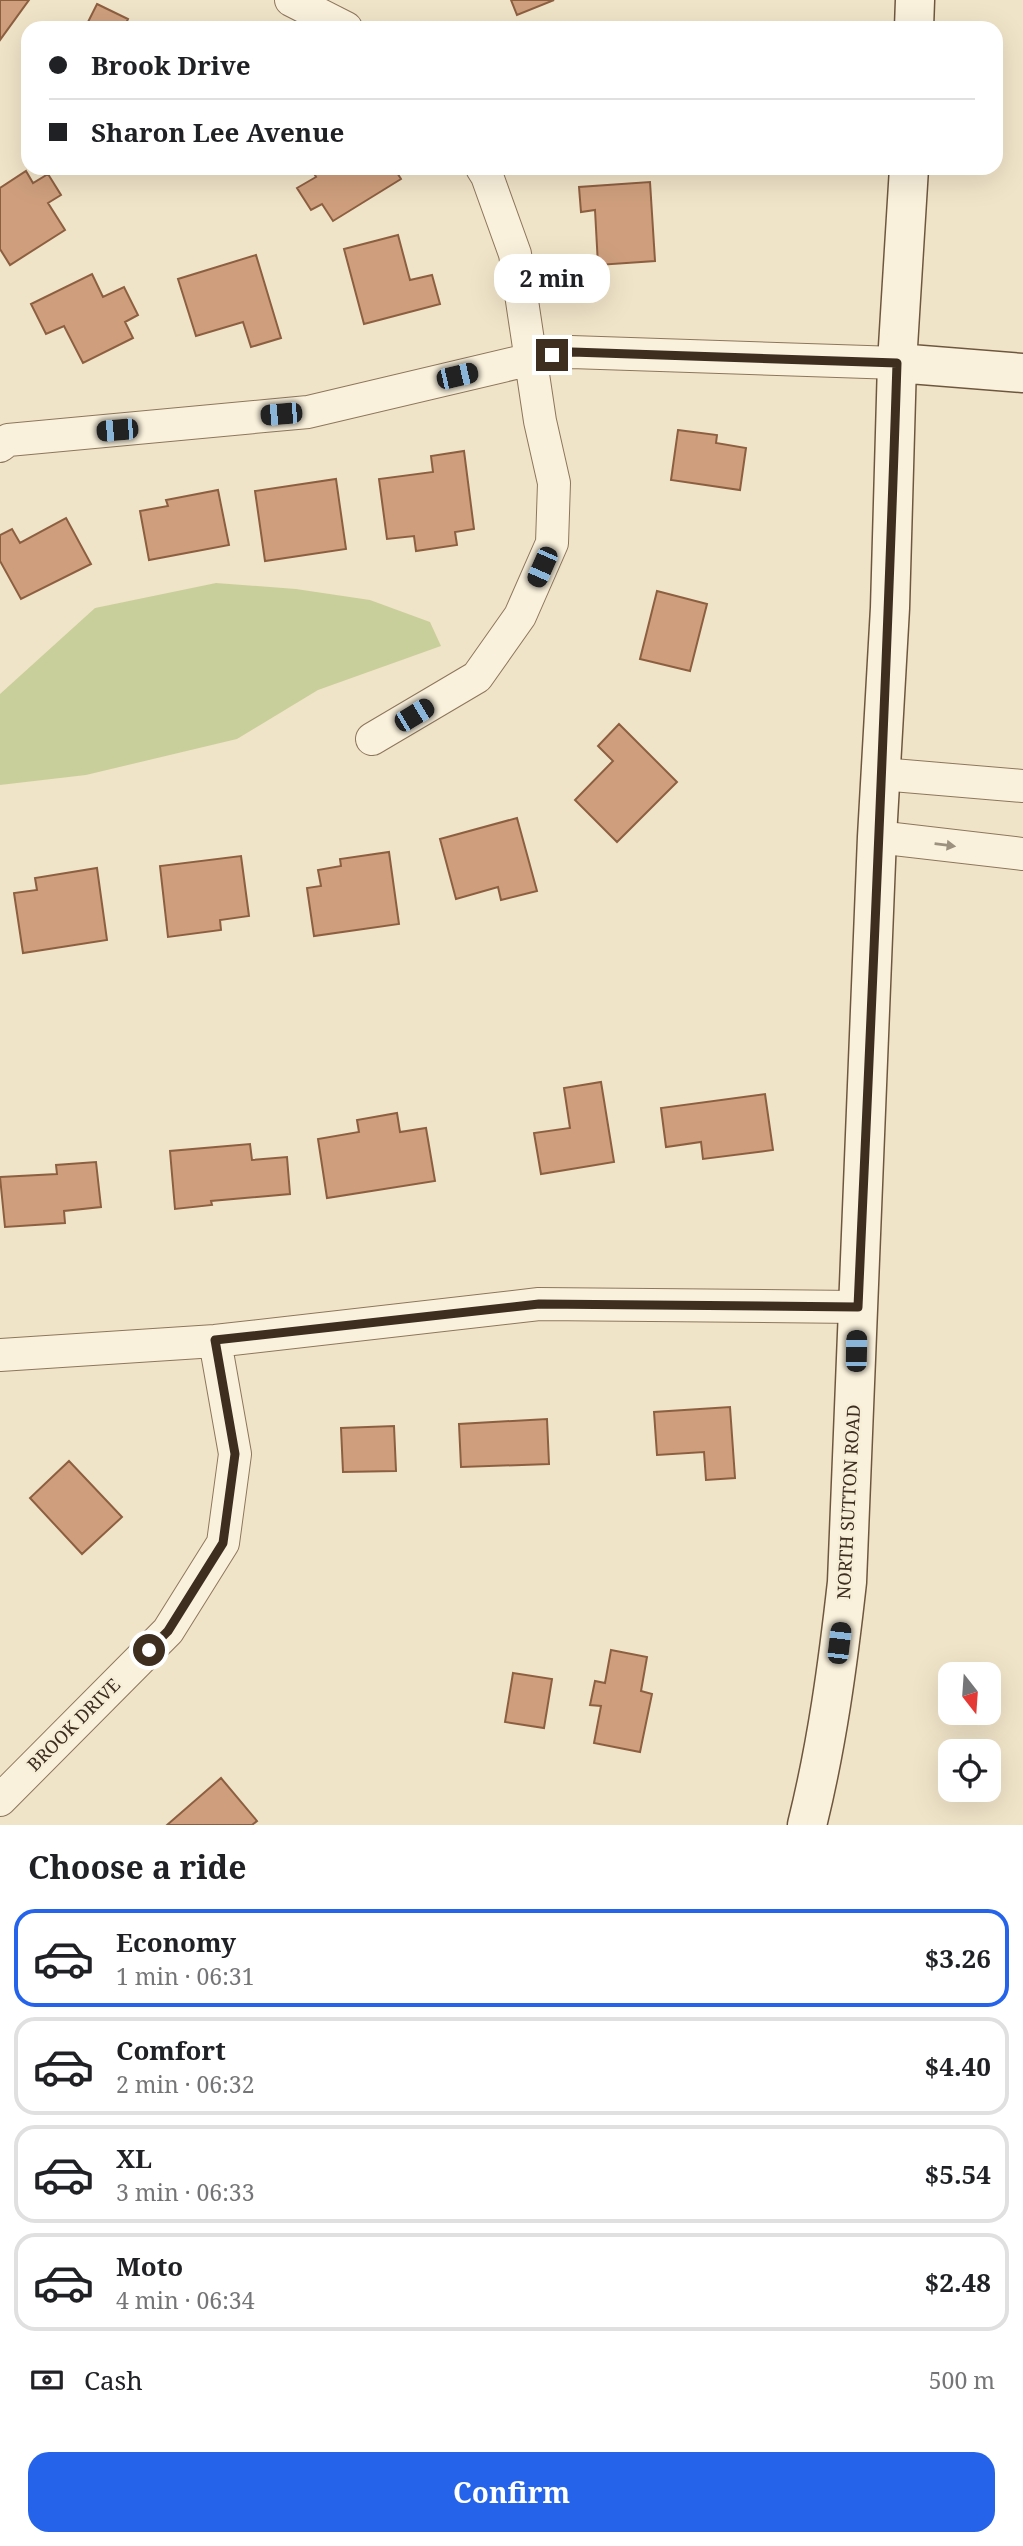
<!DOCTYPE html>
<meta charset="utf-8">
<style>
body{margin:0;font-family:"Noto Serif",serif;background:#f2f2f2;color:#202124;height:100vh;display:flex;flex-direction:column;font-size:26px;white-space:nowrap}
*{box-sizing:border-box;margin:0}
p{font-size:23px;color:#757577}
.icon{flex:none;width:38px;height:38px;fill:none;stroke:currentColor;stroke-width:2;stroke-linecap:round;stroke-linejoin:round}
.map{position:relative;height:1825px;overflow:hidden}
.side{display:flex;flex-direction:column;background:#fff;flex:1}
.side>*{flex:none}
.banner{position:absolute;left:21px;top:21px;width:982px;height:154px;border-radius:21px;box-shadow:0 7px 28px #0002;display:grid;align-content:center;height:154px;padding:0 28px;background:#fff}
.needle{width:46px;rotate:163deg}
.buttons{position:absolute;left:938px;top:1662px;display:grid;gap:14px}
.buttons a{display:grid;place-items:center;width:63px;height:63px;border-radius:14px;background:#fff;box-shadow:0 7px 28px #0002;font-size:35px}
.end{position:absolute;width:32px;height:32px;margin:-16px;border:9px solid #3d2e20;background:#fff;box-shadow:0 0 0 4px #fff}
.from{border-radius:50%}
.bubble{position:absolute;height:49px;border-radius:21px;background:#fff;box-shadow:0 7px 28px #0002;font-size:23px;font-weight:700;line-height:49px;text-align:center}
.car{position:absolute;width:21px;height:42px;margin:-21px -10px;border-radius:9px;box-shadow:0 0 5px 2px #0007;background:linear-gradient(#222 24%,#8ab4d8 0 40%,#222 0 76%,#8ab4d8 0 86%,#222 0)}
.banner b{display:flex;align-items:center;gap:24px;height:66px;font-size:26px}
.banner b+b{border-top:2px solid #e0e0e0}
.banner i{width:18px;height:18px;background:#202124}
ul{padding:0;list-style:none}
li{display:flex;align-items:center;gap:21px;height:98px;margin:0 14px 10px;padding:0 14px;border:4px solid #e0e0e0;border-radius:21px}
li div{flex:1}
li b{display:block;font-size:26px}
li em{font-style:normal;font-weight:700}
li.on{border-color:#2563eb}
li>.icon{width:63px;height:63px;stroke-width:1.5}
h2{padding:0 28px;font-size:32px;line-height:84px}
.pay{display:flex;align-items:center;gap:18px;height:77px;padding:0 28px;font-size:26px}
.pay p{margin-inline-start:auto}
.action{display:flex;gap:14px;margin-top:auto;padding:14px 28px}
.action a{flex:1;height:80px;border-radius:21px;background:#2563eb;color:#fff;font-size:28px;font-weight:700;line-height:80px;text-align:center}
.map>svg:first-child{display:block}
.green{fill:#c9cf9b}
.building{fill:#cf9f7d;stroke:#8d5f41;stroke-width:2}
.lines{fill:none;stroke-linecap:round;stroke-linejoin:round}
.street-casing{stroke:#8d765c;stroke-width:34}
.secondary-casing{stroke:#6f573f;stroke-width:41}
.street{stroke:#faf1dc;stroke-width:32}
.secondary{stroke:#faf1dc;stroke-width:38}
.oneway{fill:#9c907e}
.route{stroke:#3d2e20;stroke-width:9}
.labels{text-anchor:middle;stroke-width:5;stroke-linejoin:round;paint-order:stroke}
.street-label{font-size:18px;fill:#3d2e20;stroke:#f7eed8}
</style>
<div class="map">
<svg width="1023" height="1825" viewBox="0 0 1023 1825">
<rect width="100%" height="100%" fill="#f0e4c8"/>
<path class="green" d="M216,583L296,589L370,600L430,622L441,646L318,690L237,739L86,775L0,785V694L95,608Z"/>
<path class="building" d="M0,0H29L0,40Z
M511,0H554L517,15Z
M97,4L128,19L124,28H85Z
M311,168H394L401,179L333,221L322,204L311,210L297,188L316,177Z
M26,171L33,183L48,174L61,195L48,203L65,230L10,265L0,249V188Z
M650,182L655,261L598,265L595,210L581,212L579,187Z
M398,235L410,280L432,275L440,304L364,324L344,249Z
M256,255L281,338L251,347L243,322L196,336L178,279Z
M92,274L103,297L124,287L138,315L125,322L133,338L83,363L64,326L46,334L31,304Z
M678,430L717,435L716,443L746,448L740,490L671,480Z
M464,451L474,529L455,532L457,545L416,551L414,536L387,539L379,479L433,472L431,456Z
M336,479L346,549L265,561L255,491Z
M218,490L229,545L149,560L140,511L168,506L166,500Z
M66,518L91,564L21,599L0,561V535L12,529L20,543Z
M657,591L707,604L690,671L640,659Z
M619,724L677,782L617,842L575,800L613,761L598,746Z
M517,818L537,891L501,900L498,887L456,899L440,839Z
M389,852L399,924L314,936L307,888L321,886L318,870L341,866L340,859Z
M241,856L249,916L220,920L221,930L168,937L160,866Z
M97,868L107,940L23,953L14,893L37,890L35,878Z
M601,1082L614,1162L541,1174L534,1133L570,1128L564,1088Z
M765,1094L773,1150L703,1159L701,1142L666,1147L661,1108Z
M397,1113L400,1132L426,1128L435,1181L327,1198L318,1139L359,1132L357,1120Z
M250,1144L252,1160L287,1157L290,1194L211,1201L212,1205L175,1209L170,1151Z
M96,1162L101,1207L64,1211L65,1223L5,1227L0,1177L57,1174L56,1165Z
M730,1407L735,1478L706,1480L704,1452L657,1455L654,1412Z
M547,1419L549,1464L461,1467L459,1424Z
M394,1426L396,1471L343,1472L341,1428Z
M69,1461L122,1517L82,1554L30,1498Z
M611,1650L647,1657L641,1691L652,1694L640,1752L594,1743L601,1706L590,1705L595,1681L605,1683Z
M513,1673L552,1679L544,1728L505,1722Z
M221,1778L257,1821L252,1825H167Z"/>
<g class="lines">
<g class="street-casing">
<path id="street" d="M291,0L346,28
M0,446L8,440L308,412L532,359L571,352L897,363
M372,739L477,677L520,616L552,543L554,483L540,421L515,254L487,176L482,168
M881,774L1023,786
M877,837L1023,854
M0,1355L215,1341L539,1304L857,1307
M0,1800L168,1631L223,1543L235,1454L215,1341"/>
</g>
<g class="secondary-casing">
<path id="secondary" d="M914,28L915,0
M897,363L1023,373
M807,1825C827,1745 838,1663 847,1582L877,837L890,608L897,363L909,168"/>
</g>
<use href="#street" class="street"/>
<use href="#secondary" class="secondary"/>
</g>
<defs><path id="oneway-solid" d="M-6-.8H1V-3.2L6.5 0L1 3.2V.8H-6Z" transform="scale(1.75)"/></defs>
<use class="oneway" href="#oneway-solid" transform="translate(945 845) rotate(7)"/>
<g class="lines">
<path class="route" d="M149,1650L168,1631L223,1543L235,1454L215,1340L539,1304L858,1307C872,993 887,678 897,363L572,352L552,355"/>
</g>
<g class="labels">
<g class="street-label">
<text transform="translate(849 1502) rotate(-87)" y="6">NORTH SUTTON ROAD</text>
<text transform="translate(74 1725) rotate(-45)" y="6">BROOK DRIVE</text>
</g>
</g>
</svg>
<div class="buttons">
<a><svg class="needle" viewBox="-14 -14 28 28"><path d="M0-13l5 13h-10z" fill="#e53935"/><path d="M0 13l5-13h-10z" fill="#757577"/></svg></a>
<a><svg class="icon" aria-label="locate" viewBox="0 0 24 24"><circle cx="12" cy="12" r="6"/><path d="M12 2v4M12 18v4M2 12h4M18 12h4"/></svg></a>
</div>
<i class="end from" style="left:149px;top:1650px"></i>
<i class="end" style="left:552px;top:355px"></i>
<div class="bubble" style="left:494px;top:254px;width:116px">2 min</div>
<i class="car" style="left:457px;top:376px;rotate:77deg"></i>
<i class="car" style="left:281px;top:414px;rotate:265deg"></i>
<i class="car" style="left:117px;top:430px;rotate:265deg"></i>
<i class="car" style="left:542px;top:567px;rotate:204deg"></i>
<i class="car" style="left:414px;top:715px;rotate:59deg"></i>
<i class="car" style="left:856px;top:1351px;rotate:1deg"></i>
<i class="car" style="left:839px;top:1643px;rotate:7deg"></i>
<div class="banner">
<b><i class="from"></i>Brook Drive</b>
<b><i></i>Sharon Lee Avenue</b>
</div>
</div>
<section class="side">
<h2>Choose a ride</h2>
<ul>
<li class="on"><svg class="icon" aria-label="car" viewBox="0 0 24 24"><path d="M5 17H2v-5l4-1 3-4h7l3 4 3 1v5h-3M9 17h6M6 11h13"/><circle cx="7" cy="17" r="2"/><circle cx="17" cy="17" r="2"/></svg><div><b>Economy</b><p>1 min · 06:31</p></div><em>$3.26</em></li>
<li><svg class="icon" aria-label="car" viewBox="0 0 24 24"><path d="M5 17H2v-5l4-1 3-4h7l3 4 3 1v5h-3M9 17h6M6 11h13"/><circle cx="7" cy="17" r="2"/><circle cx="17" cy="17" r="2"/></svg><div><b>Comfort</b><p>2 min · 06:32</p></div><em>$4.40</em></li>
<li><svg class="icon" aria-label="car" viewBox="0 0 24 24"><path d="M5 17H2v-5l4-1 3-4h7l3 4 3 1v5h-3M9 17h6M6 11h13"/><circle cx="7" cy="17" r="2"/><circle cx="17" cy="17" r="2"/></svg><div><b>XL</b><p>3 min · 06:33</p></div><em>$5.54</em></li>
<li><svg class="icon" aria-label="car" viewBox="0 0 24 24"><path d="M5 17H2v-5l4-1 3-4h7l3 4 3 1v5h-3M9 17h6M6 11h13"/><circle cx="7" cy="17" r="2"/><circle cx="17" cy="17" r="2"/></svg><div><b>Moto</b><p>4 min · 06:34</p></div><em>$2.48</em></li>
</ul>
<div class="pay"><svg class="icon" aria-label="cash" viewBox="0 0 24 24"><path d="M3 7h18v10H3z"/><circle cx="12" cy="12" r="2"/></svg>Cash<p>500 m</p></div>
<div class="action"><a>Confirm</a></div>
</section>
